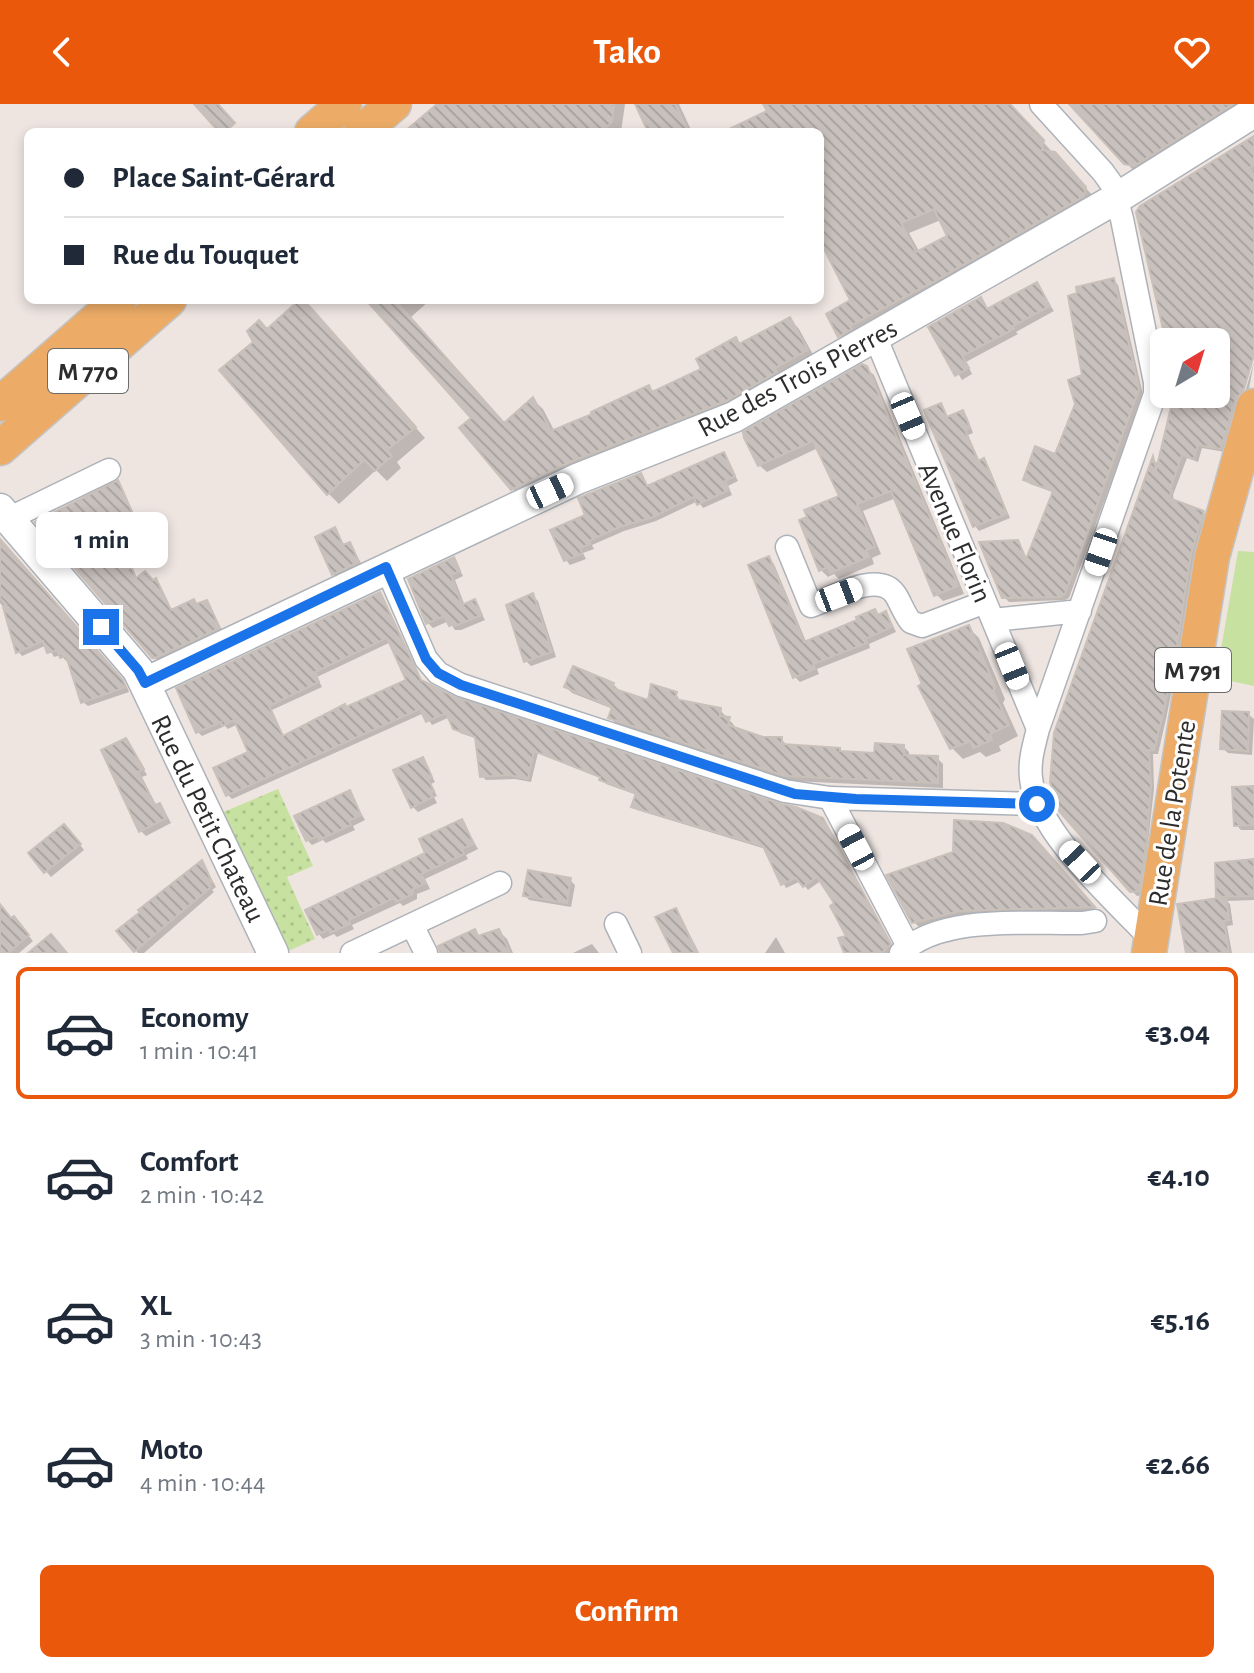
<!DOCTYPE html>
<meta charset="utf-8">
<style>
body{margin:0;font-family:"Alegreya Sans",sans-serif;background:#f2f2f3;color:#1f2937;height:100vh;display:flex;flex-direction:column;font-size:30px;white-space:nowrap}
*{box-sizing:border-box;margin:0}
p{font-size:26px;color:#747a83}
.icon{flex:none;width:44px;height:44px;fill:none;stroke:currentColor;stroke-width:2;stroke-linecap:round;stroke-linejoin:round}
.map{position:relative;height:849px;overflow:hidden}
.drawer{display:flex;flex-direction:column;background:#fff;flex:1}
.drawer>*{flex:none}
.hud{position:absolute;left:24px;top:24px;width:800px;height:176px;border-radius:12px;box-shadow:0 4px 12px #0003;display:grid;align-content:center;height:176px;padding:0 40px;background:#fff}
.needle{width:52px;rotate:38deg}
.controls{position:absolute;left:1150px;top:224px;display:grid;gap:16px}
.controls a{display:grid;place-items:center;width:80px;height:80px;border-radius:12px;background:#fff;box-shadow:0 4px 12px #0003;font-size:40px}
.end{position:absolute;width:36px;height:36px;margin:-18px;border:10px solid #1a73e8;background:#fff;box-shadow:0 0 0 4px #fff}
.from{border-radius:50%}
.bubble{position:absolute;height:56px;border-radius:12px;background:#fff;box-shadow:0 4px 12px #0003;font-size:26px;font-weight:700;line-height:56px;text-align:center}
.car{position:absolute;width:24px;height:48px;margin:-24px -12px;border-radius:10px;box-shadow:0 0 6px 2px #0007;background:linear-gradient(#fff 24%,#345 0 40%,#fff 0 76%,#345 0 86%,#fff 0)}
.hud b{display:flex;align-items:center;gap:28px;height:76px;font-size:30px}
.hud b+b{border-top:2px solid #e0e1e3}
.hud i{width:20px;height:20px;background:#1f2937}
ul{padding:14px 0 0;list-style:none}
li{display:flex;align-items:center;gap:24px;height:132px;margin:0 16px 12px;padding:0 24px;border:4px solid transparent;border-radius:12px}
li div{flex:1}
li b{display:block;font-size:30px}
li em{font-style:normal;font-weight:700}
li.selected{border-color:#ea580c}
li>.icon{width:72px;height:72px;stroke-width:1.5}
.cta{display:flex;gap:16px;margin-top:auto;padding:16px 40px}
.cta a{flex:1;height:92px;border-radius:12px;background:#ea580c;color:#fff;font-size:32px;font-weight:700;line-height:92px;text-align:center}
header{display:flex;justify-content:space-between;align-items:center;height:104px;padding:0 40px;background:#ea580c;color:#fff;font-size:36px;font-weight:700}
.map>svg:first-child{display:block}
.grass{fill:url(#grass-dots)}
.park{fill:#c7e2a0}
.shadow{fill:#0003;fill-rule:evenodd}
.building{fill:url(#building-back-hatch);stroke:#cac0ba;stroke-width:2;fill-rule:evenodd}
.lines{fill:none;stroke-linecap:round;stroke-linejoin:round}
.street-casing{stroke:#adb2b9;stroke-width:25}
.secondary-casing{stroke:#adb2b9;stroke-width:33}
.primary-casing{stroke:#c4c4c4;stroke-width:37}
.street{stroke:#fff;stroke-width:22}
.secondary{stroke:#fff;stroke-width:30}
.primary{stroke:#ecac67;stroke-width:34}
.route{stroke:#1a73e8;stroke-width:10}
.labels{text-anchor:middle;stroke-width:6;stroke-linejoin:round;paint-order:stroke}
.shield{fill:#fff;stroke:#6c6c6c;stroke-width:2}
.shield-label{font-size:26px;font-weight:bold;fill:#2d2d2d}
.street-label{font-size:28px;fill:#2d2d2d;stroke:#fff}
</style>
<header><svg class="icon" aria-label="back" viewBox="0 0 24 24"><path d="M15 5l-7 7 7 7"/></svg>Tako<svg class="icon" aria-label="heart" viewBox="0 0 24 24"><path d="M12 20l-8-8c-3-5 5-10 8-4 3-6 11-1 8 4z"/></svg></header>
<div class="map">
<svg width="1254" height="849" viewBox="0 0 1254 849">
<defs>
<pattern id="grass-dots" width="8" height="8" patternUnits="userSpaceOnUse" patternTransform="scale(2)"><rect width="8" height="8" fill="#c7e2a0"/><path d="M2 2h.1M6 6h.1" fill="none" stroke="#abc28a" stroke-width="1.8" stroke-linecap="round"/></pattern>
<pattern id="building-back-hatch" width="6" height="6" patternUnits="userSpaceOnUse" patternTransform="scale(2)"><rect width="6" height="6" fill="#c7c0bc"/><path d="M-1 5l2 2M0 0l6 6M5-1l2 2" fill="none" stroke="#aba5a2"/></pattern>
</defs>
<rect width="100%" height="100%" fill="#eee5e1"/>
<path class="grass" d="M278,685L313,762L287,773L315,835L286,848L221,709Z"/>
<path class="park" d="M1238,447L1254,448V582L1216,574Z"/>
<path class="shadow" d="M440,0H625L621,28H408Z
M637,0H679L692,28H650Z
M765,0H1008L1095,94L850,241L840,231L853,197L820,134V28H727L769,8ZM941,116L950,132L920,149L909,129Z
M1071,0H1253L1134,67Z
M1254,35V244L1239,294L1243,296L1225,348L1202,344L1198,358L1187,354L1173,391L1174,398L1203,408L1207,413L1166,615L1158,650H1153L1154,685L1142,791L1137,792L1132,787L1154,356L1159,361L1177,290H1216V238H1168Z
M1114,176L1118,181L1143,291L1069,494L1065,496L1009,498L1004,493L1017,438L1027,456L1055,389L1030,380L1025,375L1056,352L1077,301Z
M1036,181L1054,207L1016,228L1018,230L966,258L972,270L962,276L931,224L980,195L988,206Z
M302,196L425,334L397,358L401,364L387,377L376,366L339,400L328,389L267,227Z
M368,196H430L410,214L505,321L533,296L543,305L555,328L648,284L654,289L704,266L736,236L741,241L790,215L799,225L816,256L783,274L523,395L513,385L473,314Z
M1254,258L1248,290L1243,295Z
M866,264L874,271L964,490L943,497L936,490L896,394L863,407L881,450L872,454L874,460L839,475L834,470L828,473L821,466L842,393L818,344L767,368L759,361Z
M941,302L949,314L962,309L967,313L973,329L968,331L980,358L983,356L988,361L1010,414L979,427L975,422Z
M724,350L738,377L728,382L732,391L703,404L698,397L656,417L624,427L592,441L594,445L583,449L586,455L570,461L566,456L588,412L640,372L648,384Z
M118,379L136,414L126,419L130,428L112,437L129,467L131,465L134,469L138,476L153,479L156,476L173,508L194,498L198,502L207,498L223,528L158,557L38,418Z
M334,426L345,442L349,441L354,446L363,463L338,475L333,470Z
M0,437L127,583L129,588L88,602L83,598L70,556L66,557L61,551L54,553L47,541L22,552L18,547L6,506L0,499Z
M454,455L463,472L455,476L465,502L475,498L485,516L461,526H455L449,517L433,524L428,519L410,476Z
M769,455L774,460L807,540L860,517L875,507L880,512L885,510L890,515L896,528L869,540L870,544L817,565L819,570L800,578L795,573Z
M380,490L423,580L454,595L822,716L894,845L890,849H846L849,833L837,799L822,776L808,786L801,777L786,784L766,745L637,706L633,702L637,691L606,680L602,674L538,649L531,678L515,675L486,676L482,672L478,635L460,629L450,613L432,621L424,609L232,695L228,691L251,649L238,620L228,625L225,622L202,632L198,628ZM391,538L409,577L284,634L272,606L322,583L317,573Z
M533,492L538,497L556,553L531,562L526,557Z
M968,523L979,534L1005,595L1003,599L1018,632L999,642L1001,647L986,653L980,648L963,655L952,644Z
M613,580L619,586L618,588L649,599L676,590L681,598L720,606L734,621V625L762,635H781L787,641L876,651L903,642L909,648V653L937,654L943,660V684L792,677L616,620L611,614L613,605L572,589L566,583Z
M1248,610L1254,615L1252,651L1228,649L1222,644Z
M126,636L147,671L142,673L157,703L159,701L164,706L171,719L146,732L141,727Z
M422,655L435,678L431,680L437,692L434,693L437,699L418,708L413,703Z
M1254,684V726H1241L1236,721Z
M349,689L365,716L353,722L355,726L326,739L323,736L312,741L307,736Z
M462,717L478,745L466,751L468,755L425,775L430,785L417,790V795L403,802L400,799L352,821L354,825L337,833L334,830L323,835L318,829L428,750Z
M69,727L84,746L51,773L31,750Z
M1036,739L1097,807L965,811L919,823L914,818L955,749Z
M202,758L216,783L212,786L214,788L144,849H138L119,827Z
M1254,758V796L1227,797L1230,800L1233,821L1227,822L1232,849H1188L1222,796L1218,792Z
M570,776L575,781L571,803L529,796L525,791Z
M0,804L11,816L18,819L33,837L19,849H7L0,840Z
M675,806L680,811L699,849H675Z
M497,825L507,835L513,849H440L474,828L480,833Z
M776,833L785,849H765Z
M592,840L599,849H573Z"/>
<path class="building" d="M194,0H218L235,19L225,28H219Z
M437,0H614L612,18L601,28H404Z
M635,0H675L689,28H648Z
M763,0H1010L1044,36L1042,46L1055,48L1086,83L1084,92L933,178L850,222L852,225L838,233L826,210L850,196L820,137V28H723L767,7ZM934,105L947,132L916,148L901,119Z
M1069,0H1233L1134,62L1124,60Z
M1254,32V61L1249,64L1254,72V251L1244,285L1235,297L1221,345L1198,341L1194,355L1182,351L1170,386L1172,387L1169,394L1204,407L1191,450L1177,543L1163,610L1154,646H1149L1151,680L1146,743L1139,787L1130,788L1058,706L1050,678L1054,629L1153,352L1156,366L1172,299L1185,301L1187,290H1216V238H1166L1136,108L1140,102Z
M1114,174L1139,285L1065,490L1060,493L1002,494L979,438L1018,436L1026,455L1053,387L1023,376L1035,342L1055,350L1075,300L1068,276L1082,271L1068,192L1077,189L1076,183Z
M1037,178L1050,202L1013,222L1014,225L962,252L969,264L955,272L928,223L981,193L987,205Z
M299,196H304L416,323L387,346L392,352L375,367L364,356L327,391L219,266L253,238L247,227L259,216L267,225Z
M366,196H395L504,319L533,293L551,327L592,310L591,308L649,281L652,288L701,265L696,255L736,233L739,240L790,213L808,246L775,264L777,268L726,297L570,358L511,386L459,324L471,314Z
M862,260L867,262L940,437L934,439H941L958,482L934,492L891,387L857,400L875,443L866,446L869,453L830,469L828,463L819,467L799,416L807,413L804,406L839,392L813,337L758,362L744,334L743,328Z
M941,299L947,313L963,306L970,324L965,326L978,357L984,354L1007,410L973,423L924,306Z
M724,348L735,372L725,377L729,386L697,401L694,393L651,414L619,423L589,437L590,440L580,444L582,450L564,457L550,426L585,411L578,394L641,369L647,382Z
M118,376L133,410L123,415L127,424L109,432L128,465L131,462L136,474L145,467L153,476L156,474L171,506L194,495L196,500L207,496L220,524L155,554H152L35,418Z
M335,423L343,441L350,438L359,458L332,471L315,433Z
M0,435L123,576L126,583L81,599L66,552L60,554L57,546L47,549L43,537L16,549L3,503L6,500L0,494Z
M769,452L804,538L857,516L856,513L875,505L878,511L886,507L892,523L865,535L867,539L813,560L815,565L793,574L748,461Z
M454,453L460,467L451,471L462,501L475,495L482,511L455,522L454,520L449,522L444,512L426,520L408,475Z
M380,488L421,576L455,593L781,700L796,703L823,714L891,840L882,849H844L838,834L846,832L830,802L834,799L817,773L803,783L796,774L781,781L763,742L631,703L636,689L599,676L600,673L534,647L528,675L509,671L480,673L475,633L453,625L446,609L426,618L420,605L226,692L213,664L248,648L234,616L222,622L221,618L196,629L176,584ZM387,534L406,576L346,603L345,600L283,632L269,602L319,578L315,568Z
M533,489L552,548L524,558L506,501Z
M969,521L995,583L993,587L1009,621L990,630L992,636L973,644L971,637L950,645L918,582L922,580L907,545Z
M573,562L614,579L612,584L648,596L651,580L677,588L675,595L721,604L720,612L730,613L728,621L763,633H782V640L840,644V647L874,649L875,639L904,641V651L938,652V679L785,672L608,614L612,603L564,583Z
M1222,607L1249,608L1248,647L1220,645Z
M126,634L144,665L138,668L155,701L160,699L167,714L139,728L101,646Z
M423,653L432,673L428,675L434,687L431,688L433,693L411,704L393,666Z
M1254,682V721L1234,722L1232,683Z
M350,686L361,711L349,717L351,721L319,736L318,732L306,737L294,712Z
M462,715L474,740L462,745L464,750L421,770L426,779L413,785V790L396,798L394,794L349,816L350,820L330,829L329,825L317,831L305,806L425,749L419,735Z
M954,716L1003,719L1032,731L1095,803L960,807L912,819L886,771L953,748Z
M64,720L81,740L44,769L28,749Z
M1254,755V792L1216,793L1215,759Z
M202,756L212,778L209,780L211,783L134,848L116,827L140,808L138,806Z
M528,766L571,774L567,799L523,792Z
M1226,793L1229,816L1224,817L1229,849H1186L1177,800Z
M0,800L11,814L14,812L29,831L8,849H0Z
M676,804L689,832L698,849H673L655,813Z
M475,825L478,832L499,825L510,849H440L438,842Z
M51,830L67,849H28Z"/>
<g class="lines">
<g class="street-casing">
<path id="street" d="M1041,0L1103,68L1113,82L1122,115L1155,278V290L1038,625C1034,641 1029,657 1031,674C1036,727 1114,796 1151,835
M875,232L1038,625
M8,415L109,366
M787,443L811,502C833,494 878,466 895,490C901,499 904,510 911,518L922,522L985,498
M386,463L426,555L438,569L461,581L785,687L830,694L1037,700
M993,516L1080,507
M830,694L908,842
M616,820L630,849
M412,821L426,849
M352,849L500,779
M901,849C941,810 1028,820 1082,819L1095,817"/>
</g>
<g class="secondary-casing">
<path id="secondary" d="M0,405L138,566L273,849
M145,579L577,375L734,313L1117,94L1254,8"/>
</g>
<g class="primary-casing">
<path id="primary" d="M312,28L344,0
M361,28L394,0
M0,300L119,196
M0,344L169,196
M1149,849L1212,453L1254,302"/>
</g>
<use href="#street" class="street"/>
<use href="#secondary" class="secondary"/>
<use href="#primary" class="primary"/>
</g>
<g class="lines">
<path class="route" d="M101,523L138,566L145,579L386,463L426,555L438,569L461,581L795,690L856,695L1037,700"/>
</g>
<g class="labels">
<g class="shield">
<rect x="48" y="245" width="80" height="44" rx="6"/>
<rect x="1155" y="544" width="76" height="44" rx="6"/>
</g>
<g class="shield-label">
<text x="88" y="276">M 770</text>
<text x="1193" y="575">M 791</text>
</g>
<g class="street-label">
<text transform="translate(797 273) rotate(-28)" y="10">Rue des Trois Pierres</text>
<text transform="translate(956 428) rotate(67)" y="10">Avenue Florin</text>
<text transform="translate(1171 709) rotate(-81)" y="10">Rue de la Potente</text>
<text transform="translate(209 714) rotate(64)" y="10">Rue du Petit Chateau</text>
</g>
</g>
</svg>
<div class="controls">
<a><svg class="needle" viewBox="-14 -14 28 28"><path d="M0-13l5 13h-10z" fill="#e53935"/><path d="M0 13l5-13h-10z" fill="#747a83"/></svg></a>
</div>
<i class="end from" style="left:1037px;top:700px"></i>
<i class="end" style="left:101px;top:523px"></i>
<div class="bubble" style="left:36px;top:408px;width:132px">1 min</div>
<i class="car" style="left:908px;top:312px;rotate:157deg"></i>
<i class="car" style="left:550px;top:387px;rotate:65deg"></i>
<i class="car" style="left:1101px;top:448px;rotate:199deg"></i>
<i class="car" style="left:839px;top:491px;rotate:69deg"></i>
<i class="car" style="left:1012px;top:562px;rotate:158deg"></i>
<i class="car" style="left:856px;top:743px;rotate:332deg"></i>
<i class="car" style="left:1080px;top:758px;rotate:317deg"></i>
<div class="hud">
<b><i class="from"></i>Place Saint-Gérard</b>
<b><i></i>Rue du Touquet</b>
</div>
</div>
<section class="drawer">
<ul>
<li class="selected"><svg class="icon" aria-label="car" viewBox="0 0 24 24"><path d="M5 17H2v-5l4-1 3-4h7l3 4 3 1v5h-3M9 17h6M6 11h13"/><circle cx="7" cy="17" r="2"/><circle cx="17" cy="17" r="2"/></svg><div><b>Economy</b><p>1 min · 10:41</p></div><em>€3.04</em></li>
<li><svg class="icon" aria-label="car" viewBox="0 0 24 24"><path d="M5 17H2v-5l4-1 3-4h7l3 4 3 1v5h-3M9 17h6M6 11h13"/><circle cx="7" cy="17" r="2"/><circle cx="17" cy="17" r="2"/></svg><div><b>Comfort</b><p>2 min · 10:42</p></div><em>€4.10</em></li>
<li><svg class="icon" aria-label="car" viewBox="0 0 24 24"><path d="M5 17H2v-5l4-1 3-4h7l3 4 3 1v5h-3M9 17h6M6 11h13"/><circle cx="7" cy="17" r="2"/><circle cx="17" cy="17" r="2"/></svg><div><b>XL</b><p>3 min · 10:43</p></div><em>€5.16</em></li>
<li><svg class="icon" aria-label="car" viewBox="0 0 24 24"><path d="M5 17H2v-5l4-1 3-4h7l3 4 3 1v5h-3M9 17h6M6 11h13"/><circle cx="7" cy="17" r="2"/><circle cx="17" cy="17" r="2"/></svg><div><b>Moto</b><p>4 min · 10:44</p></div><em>€2.66</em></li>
</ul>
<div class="cta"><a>Confirm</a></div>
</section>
